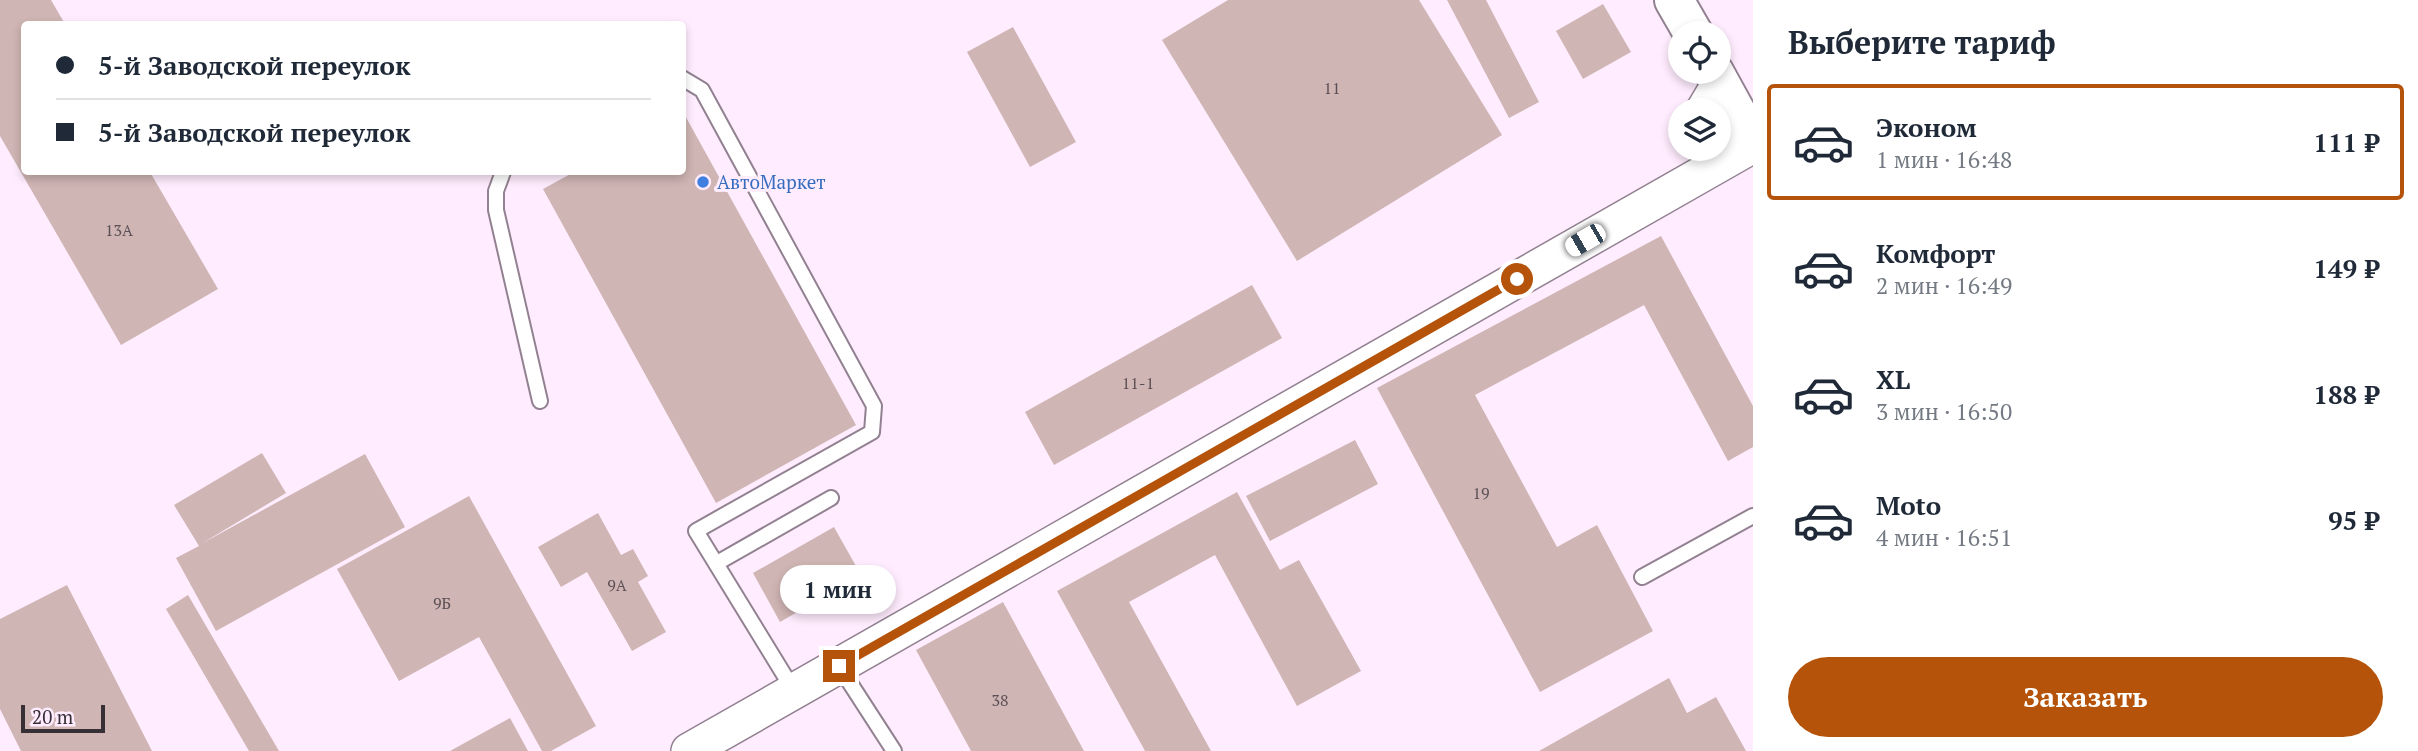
<!DOCTYPE html>
<html lang="ru">
<meta charset="utf-8">
<style>
body{margin:0;font-family:"PT Serif",serif;background:#f6f6f7;color:#1f2937;height:100vh;display:flex;flex-direction:column;font-size:26px;white-space:nowrap}
*{box-sizing:border-box;margin:0}
p{font-size:23px;color:#747a83}
.icon{flex:none;width:38px;height:38px;fill:none;stroke:currentColor;stroke-width:2;stroke-linecap:round;stroke-linejoin:round}
.map{position:relative;flex:1;overflow:hidden}
.drawer{display:flex;flex-direction:column;background:#fff;width:665px}
.drawer>*{flex:none}
.banner{position:absolute;left:21px;top:21px;width:665px;height:154px;border-radius:7px;box-shadow:0 4px 10px #0003;display:grid;align-content:center;height:154px;padding:0 35px;background:#fff}
.controls{position:absolute;left:1668px;top:21px;display:grid;gap:14px}
.controls a{display:grid;place-items:center;width:63px;height:63px;border-radius:50%;background:#fff;box-shadow:0 4px 10px #0003;font-size:35px}
.scale{position:absolute;left:21px;bottom:18px;width:84px;box-sizing:border-box;padding-left:7px;border:4px solid #362f36;border-top:0;font-size:19px;line-height:24px;white-space:nowrap;color:#362f36;-webkit-text-stroke:5px #ffecfe;paint-order:stroke}
.end{position:absolute;width:32px;height:32px;margin:-16px;border:9px solid #b45309;background:#fff;box-shadow:0 0 0 4px #fff}
.from{border-radius:50%}
.bubble{position:absolute;height:49px;border-radius:24px;background:#fff;box-shadow:0 4px 10px #0003;font-size:23px;font-weight:800;line-height:49px;text-align:center}
.car{position:absolute;width:21px;height:42px;margin:-21px -10px;border-radius:9px;box-shadow:0 0 5px 2px #0007;background:linear-gradient(#fff 24%,#345 0 40%,#fff 0 76%,#345 0 86%,#fff 0)}
.banner b{display:flex;align-items:center;gap:24px;height:66px;font-size:26px}
.banner b+b{border-top:2px solid #e0e1e3}
.banner i{width:18px;height:18px;background:#1f2937}
ul{padding:0;list-style:none}
li{display:flex;align-items:center;gap:21px;height:116px;margin:0 14px 10px;padding:0 21px;border:4px solid transparent;border-radius:7px}
li div{flex:1}
li b{display:block;font-size:26px}
li em{font-style:normal;font-weight:800}
li.selected{border-color:#b45309}
li>.icon{width:63px;height:63px;stroke-width:1.5}
h2{padding:0 35px;font-size:32px;line-height:84px}
.button{display:flex;gap:14px;margin-top:auto;padding:14px 35px}
.button a{flex:1;height:80px;border-radius:42px;background:#b45309;color:#fff;font-size:28px;font-weight:800;line-height:80px;text-align:center}
main{display:flex;flex:1;min-height:0}
.map>svg:first-child{display:block}
.building{fill:#cfb5b4}
.lines{fill:none;stroke-linecap:round;stroke-linejoin:round}
.service-casing{stroke:#928191;stroke-width:18}
.tertiary-casing{stroke:#928191;stroke-width:38}
.secondary-casing{stroke:#928191;stroke-width:42}
.service{stroke:#fff;stroke-width:14}
.tertiary{stroke:#fff;stroke-width:35}
.secondary{stroke:#fff;stroke-width:38}
.route{stroke:#b45309;stroke-width:9}
.shop-dot{fill:#3f7fe0;stroke:#ffecfe;stroke-width:2.5}
.labels{text-anchor:middle;stroke-width:6;stroke-linejoin:round;paint-order:stroke}
.number-label{font-size:16px;fill:#5c5056}
.shop-label{font-size:19px;fill:#366cbe;stroke:#ffecfe;text-anchor:start}
</style>
<main>
<div class="map">
<svg width="1753" height="751" viewBox="0 0 1753 751">
<rect width="100%" height="100%" fill="#ffecfe"/>
<path class="building" d="M0,0H51L65,24H24V172H150L218,289L121,345L0,136Z
M1228,0H1419L1502,135L1297,261L1162,40Z
M1447,0H1486L1539,102L1509,118Z
M1603,4L1631,52L1583,79L1556,31Z
M1013,27L1076,142L1030,167L967,52Z
M682,110L856,425L716,503L543,189L574,172H682Z
M1661,236L1753,406V447L1728,461L1644,305L1475,395L1557,547L1597,525L1653,631L1540,692L1377,388Z
M1252,285L1282,338L1054,465L1025,412Z
M1355,440L1378,484L1270,541L1246,496Z
M262,453L286,493L201,544L365,454L405,527L216,631L176,558L199,546L174,505Z
M1237,492L1280,570L1299,560L1361,671L1297,706L1215,555L1129,602L1211,751H1145L1057,591Z
M469,496L596,726L551,751H542L479,637L399,681L337,569Z
M598,513L621,555L633,549L648,576L638,582L666,632L632,651L587,572L561,587L538,547Z
M834,527L861,575L780,622L753,573Z
M67,585L152,751H21L0,709V619Z
M188,595L279,751H249L166,609Z
M1003,602L1084,751H971L916,650Z
M1669,678L1687,713L1716,697L1746,751H1539Z
M510,718L528,751H450Z"/>
<g class="lines">
<g class="service-casing">
<path id="service" d="M682,78L702,90L874,406L872,432L696,531L794,691
M503,172L496,191V210L540,401
M717,563L831,498
M1642,577L1753,516
M839,666L894,751"/>
</g>
<g class="tertiary-casing">
<path id="tertiary" d="M1704,110L1720,83
M689,751L1753,145"/>
</g>
<g class="secondary-casing">
<path id="secondary" d="M1674,0L1693,33
M1714,72L1753,143"/>
</g>
<use href="#service" class="service"/>
<use href="#tertiary" class="tertiary"/>
<use href="#secondary" class="secondary"/>
</g>
<g class="lines">
<path class="route" d="M839,666L1517,279"/>
</g>
<circle class="shop-dot" cx="703" cy="182" r="7"/>
<g class="labels">
<g class="number-label">
<text x="1332" y="94">11</text>
<text x="119" y="236">13А</text>
<text x="1138" y="389">11-1</text>
<text x="1481" y="499">19</text>
<text x="617" y="591">9А</text>
<text x="442" y="609">9Б</text>
<text x="1000" y="706">38</text>
</g>
<g class="shop-label">
<text x="717" y="189">АвтоМаркет</text>
</g>
</g>
</svg>
<div class="controls">
<a><svg class="icon" aria-label="locate" viewBox="0 0 24 24"><circle cx="12" cy="12" r="6"/><path d="M12 2v4M12 18v4M2 12h4M18 12h4"/></svg></a>
<a><svg class="icon" aria-label="layers" viewBox="0 0 24 24"><path d="M12 4l9 5-9 5-9-5zM3 14l9 5 9-5"/></svg></a>
</div>
<div class="scale">20 m</div>
<i class="end from" style="left:1517px;top:279px"></i>
<i class="end" style="left:839px;top:666px"></i>
<div class="bubble" style="left:780px;top:565px;width:116px">1 мин</div>
<i class="car" style="left:1585px;top:240px;rotate:240deg"></i>
<div class="banner">
<b><i class="from"></i>5-й Заводской переулок</b>
<b><i></i>5-й Заводской переулок</b>
</div>
</div>
<section class="drawer">
<h2>Выберите тариф</h2>
<ul>
<li class="selected"><svg class="icon" aria-label="car" viewBox="0 0 24 24"><path d="M5 17H2v-5l4-1 3-4h7l3 4 3 1v5h-3M9 17h6M6 11h13"/><circle cx="7" cy="17" r="2"/><circle cx="17" cy="17" r="2"/></svg><div><b>Эконом</b><p>1 мин · 16:48</p></div><em>111 ₽</em></li>
<li><svg class="icon" aria-label="car" viewBox="0 0 24 24"><path d="M5 17H2v-5l4-1 3-4h7l3 4 3 1v5h-3M9 17h6M6 11h13"/><circle cx="7" cy="17" r="2"/><circle cx="17" cy="17" r="2"/></svg><div><b>Комфорт</b><p>2 мин · 16:49</p></div><em>149 ₽</em></li>
<li><svg class="icon" aria-label="car" viewBox="0 0 24 24"><path d="M5 17H2v-5l4-1 3-4h7l3 4 3 1v5h-3M9 17h6M6 11h13"/><circle cx="7" cy="17" r="2"/><circle cx="17" cy="17" r="2"/></svg><div><b>XL</b><p>3 мин · 16:50</p></div><em>188 ₽</em></li>
<li><svg class="icon" aria-label="car" viewBox="0 0 24 24"><path d="M5 17H2v-5l4-1 3-4h7l3 4 3 1v5h-3M9 17h6M6 11h13"/><circle cx="7" cy="17" r="2"/><circle cx="17" cy="17" r="2"/></svg><div><b>Moto</b><p>4 мин · 16:51</p></div><em>95 ₽</em></li>
</ul>
<div class="button"><a>Заказать</a></div>
</section>
</main>
